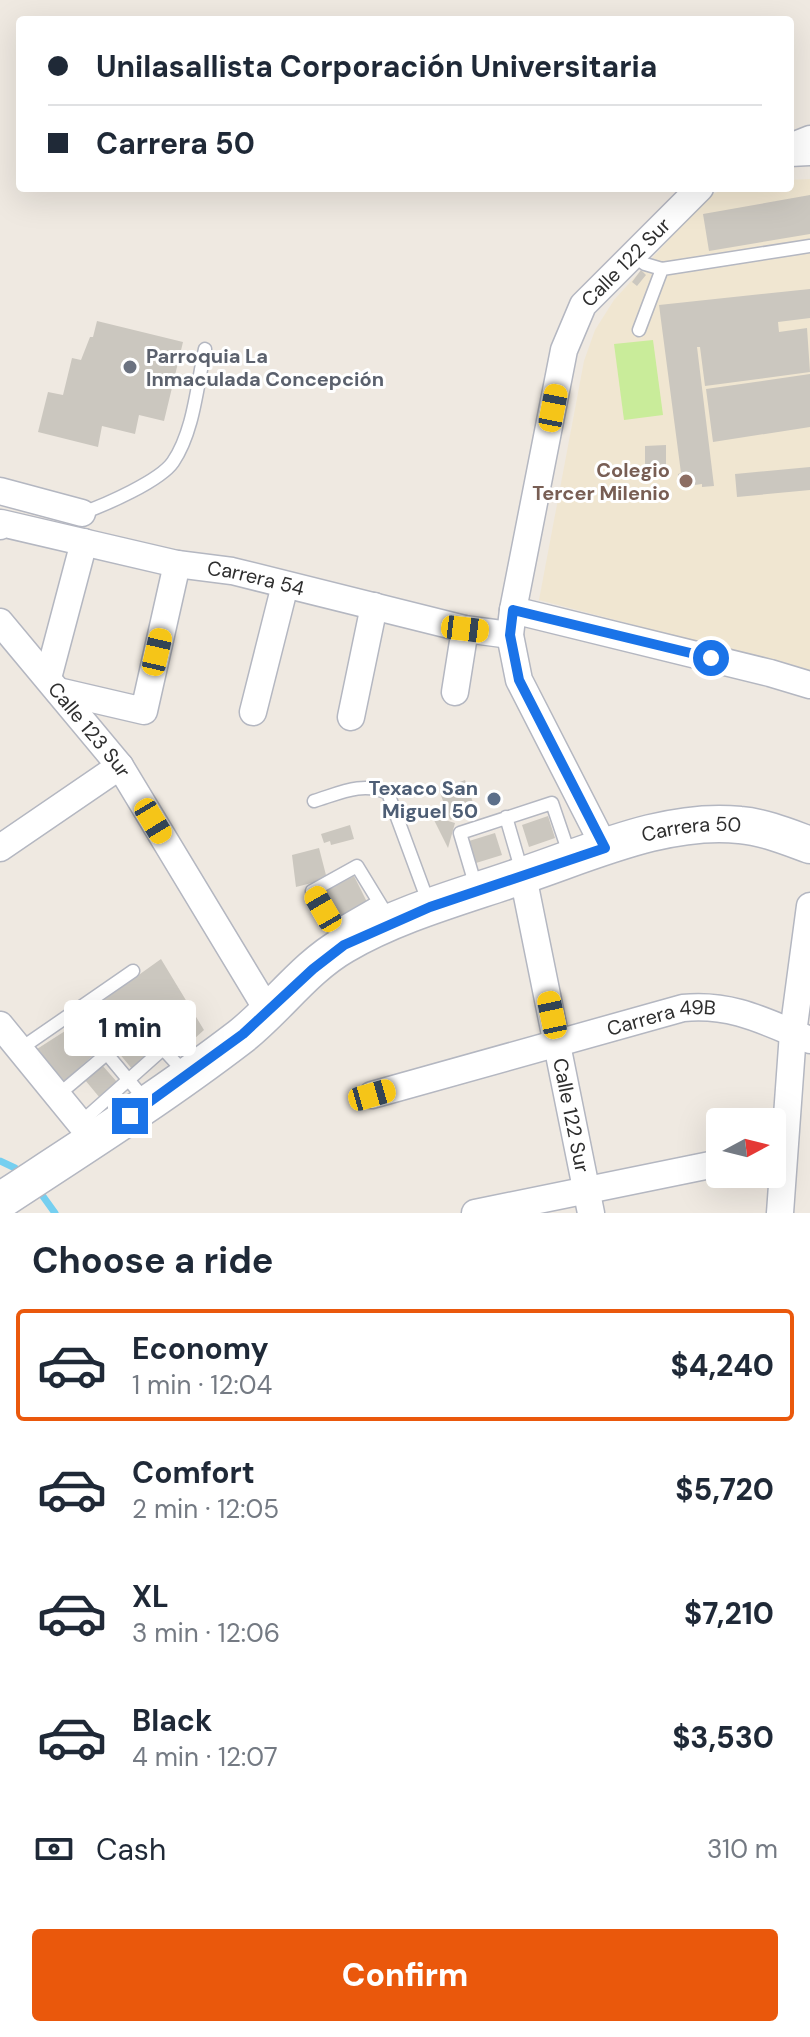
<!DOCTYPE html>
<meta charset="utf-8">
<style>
body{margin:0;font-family:"DM Sans",sans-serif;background:#f2f2f3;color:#1f2937;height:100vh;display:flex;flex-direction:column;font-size:30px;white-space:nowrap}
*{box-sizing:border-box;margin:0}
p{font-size:26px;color:#747a83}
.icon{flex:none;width:44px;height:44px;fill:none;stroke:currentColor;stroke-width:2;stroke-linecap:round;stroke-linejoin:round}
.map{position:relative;height:1213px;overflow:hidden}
.drawer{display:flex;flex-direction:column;background:#fff;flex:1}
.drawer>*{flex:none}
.hud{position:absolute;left:16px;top:16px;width:778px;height:176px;border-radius:8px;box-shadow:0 8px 32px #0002;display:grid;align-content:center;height:176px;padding:0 32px;background:#fff}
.needle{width:52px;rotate:83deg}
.fabs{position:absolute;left:706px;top:1108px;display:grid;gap:16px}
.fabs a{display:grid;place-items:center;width:80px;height:80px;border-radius:8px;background:#fff;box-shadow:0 8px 32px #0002;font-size:40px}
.end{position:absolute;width:36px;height:36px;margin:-18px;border:10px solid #1a73e8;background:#fff;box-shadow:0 0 0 4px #fff}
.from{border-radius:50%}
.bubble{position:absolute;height:56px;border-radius:8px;background:#fff;box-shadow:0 8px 32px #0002;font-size:26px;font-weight:800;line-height:56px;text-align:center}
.car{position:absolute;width:24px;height:48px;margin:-24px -12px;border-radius:10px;box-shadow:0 0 6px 2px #0007;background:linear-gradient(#f5c518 24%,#345 0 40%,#f5c518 0 76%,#345 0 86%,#f5c518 0)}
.hud b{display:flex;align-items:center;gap:28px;height:76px;font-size:30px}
.hud b+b{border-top:2px solid #e0e1e3}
.hud i{width:20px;height:20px;background:#1f2937}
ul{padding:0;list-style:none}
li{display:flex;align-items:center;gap:24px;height:112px;margin:0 16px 12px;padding:0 16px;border:4px solid transparent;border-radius:8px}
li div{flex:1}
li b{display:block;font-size:30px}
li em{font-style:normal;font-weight:800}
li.on{border-color:#ea580c}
li>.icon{width:72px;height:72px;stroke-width:1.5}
h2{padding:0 32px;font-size:36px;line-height:96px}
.pay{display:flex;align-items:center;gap:20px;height:88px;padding:0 32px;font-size:30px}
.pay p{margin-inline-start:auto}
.action{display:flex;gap:16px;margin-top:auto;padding:16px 32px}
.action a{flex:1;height:92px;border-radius:8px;background:#ea580c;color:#fff;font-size:32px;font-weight:800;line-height:92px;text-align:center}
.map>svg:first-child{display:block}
.education{fill:#f0e6d1}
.pitch{fill:#c9ec9a}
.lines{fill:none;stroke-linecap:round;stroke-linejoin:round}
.stream{stroke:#75cff0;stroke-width:7}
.building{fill:#cbc7bf}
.service-casing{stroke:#b4b7c1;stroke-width:15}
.minor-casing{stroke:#b4b7c1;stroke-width:29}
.secondary-casing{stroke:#b4b7c1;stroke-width:39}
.service{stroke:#fff;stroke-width:12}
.minor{stroke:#fff;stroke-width:26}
.secondary{stroke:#fff;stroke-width:36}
.route{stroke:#1a73e8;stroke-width:10}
.worship-dot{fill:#6b7280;stroke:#fff;stroke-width:3}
.education-dot{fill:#8d6e63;stroke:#fff;stroke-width:3}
.service-dot{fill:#5c6f8a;stroke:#fff;stroke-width:3}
.labels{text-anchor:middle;stroke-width:6;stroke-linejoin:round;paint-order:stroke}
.street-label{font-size:20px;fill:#2e2e2e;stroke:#fff}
.worship-label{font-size:20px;font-weight:bold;fill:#5b616d;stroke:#fff;text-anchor:start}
.education-label{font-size:20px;font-weight:bold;fill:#785e54;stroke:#fff;text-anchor:end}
.service-label{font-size:20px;font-weight:bold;fill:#4e5e75;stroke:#fff;text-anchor:end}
</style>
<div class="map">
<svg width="810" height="1213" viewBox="0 0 810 1213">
<rect width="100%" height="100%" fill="#efe9e1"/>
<path class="education" d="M810,179V671L539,600L584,361L595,330L614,300L704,201L713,194L727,188H790V180Z"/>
<path class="pitch" d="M653,340L663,415L624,420L614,344Z"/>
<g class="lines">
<path class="stream" d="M0,1161L15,1168L22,1174
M37,1188L55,1213"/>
</g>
<path class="building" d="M810,195V234L709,251L703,214Z
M641,270L646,275L637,286L632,282Z
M810,289V318L778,322L779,332L807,328L810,372L705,386L700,347H697L714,486L702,487V484L680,487L678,474L681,473L659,305Z
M97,321L183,342L164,421L139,415L135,434L102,426L98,447L38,432L48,392L63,395L72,358L81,360L90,337H93Z
M810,374V427L713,442L706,389Z
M666,445V469H645V446Z
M810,467V490L737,497L735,474Z
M465,780L476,811L450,820L439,790Z
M432,816L455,823L448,848Z
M548,816L555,838L529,847L522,825Z
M350,825L354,839L331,845L330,841L324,843L321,834Z
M495,833L502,855L476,863L469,841Z
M319,848L327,879L296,887L292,855Z
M354,876L367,902L340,917L326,891Z
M161,959L204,1030L183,1049L147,1008L64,1081L37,1049L90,1015L87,1012Z
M135,1037L151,1055L133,1070L118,1052Z
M102,1065L117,1082L100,1098L85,1080Z"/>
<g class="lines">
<g class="service-casing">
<path id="service" d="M790,160L810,159
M632,255L645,264L662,269L810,246
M639,330L662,269
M82,513C105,505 160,481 173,462C194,431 197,385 205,349
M314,801C340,793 363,781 388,793L429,904
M506,817L522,872
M476,887L460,833L552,803L570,856
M333,928L378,902
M342,941L312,891L357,866L390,920
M20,1049L133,971
M107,1054L146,1101
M58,1095L141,1025L186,1074
M80,1123L163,1049"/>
</g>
<g class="minor-casing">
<g id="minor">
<path d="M790,147L810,139"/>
<path d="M0,491L82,513"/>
<path id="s1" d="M0,526L1,523L177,564L232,571L465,629L510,635"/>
<path d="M513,610L770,673L810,685"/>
<path id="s2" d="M0,622L120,766L268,1011"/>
<path d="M48,678L84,542"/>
<path d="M58,691L144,711L177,564"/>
<path d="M455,692L465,629"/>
<path d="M253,712L285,585"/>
<path d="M351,717L374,606"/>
<path d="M0,848L120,766"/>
<path id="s3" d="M605,848L519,680L510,635L513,610L564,350L583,305L700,188"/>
<path id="s4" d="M523,876L591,1213"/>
<path d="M0,1025L94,1140"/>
<path id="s5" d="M372,1095L683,1008C732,1003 766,1022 810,1040"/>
<path d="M475,1213L720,1163"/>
<path d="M780,1213L793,1033L810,906"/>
</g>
</g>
<g class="secondary-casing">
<g id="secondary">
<path id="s6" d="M0,1201C81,1148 163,1096 240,1037C276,1009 304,968 344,945C397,914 460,897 518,877C588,854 665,817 740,825C764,827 788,837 810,845"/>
</g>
</g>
<use href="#service" class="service"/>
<use href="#minor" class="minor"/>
<use href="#secondary" class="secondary"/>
</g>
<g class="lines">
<path class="route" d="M130,1116L243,1034L313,969L344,945L430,907L605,848L519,680L510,635L513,610L711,658"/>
</g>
<circle class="worship-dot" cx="130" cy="367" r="8"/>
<circle class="education-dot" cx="686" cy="481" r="8"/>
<circle class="service-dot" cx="494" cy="799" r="8"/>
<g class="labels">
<g class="street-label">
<text dy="7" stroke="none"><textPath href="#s3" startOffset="634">Calle 122 Sur</textPath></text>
<text dy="7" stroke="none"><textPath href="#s1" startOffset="264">Carrera 54</textPath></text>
<text dy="7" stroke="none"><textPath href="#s2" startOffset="140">Calle 123 Sur</textPath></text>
<text dy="7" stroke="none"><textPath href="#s6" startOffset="798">Carrera 50</textPath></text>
<text dy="7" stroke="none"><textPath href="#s5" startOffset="300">Carrera 49B</textPath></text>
<text dy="7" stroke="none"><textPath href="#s4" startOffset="244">Calle 122 Sur</textPath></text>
</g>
<g class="worship-label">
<text x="146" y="363">Parroquia La<tspan x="146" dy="23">Inmaculada Concepción</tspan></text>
</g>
<g class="education-label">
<text x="670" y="477">Colegio<tspan x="670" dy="23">Tercer Milenio</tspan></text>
</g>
<g class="service-label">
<text x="478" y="795">Texaco San<tspan x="478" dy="23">Miguel 50</tspan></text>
</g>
</g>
</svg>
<div class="fabs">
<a><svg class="needle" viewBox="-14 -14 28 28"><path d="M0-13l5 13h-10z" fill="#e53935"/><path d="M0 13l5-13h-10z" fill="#747a83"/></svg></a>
</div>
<i class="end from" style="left:711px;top:658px"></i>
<i class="end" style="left:130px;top:1116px"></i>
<div class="bubble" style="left:64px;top:1000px;width:132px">1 min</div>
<i class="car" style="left:553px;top:408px;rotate:11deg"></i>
<i class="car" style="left:465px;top:629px;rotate:97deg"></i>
<i class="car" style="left:157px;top:652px;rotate:13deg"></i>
<i class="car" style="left:153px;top:821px;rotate:149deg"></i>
<i class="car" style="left:323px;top:909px;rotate:330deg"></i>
<i class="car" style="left:552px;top:1015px;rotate:348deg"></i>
<i class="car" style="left:372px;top:1095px;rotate:74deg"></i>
<div class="hud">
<b><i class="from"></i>Unilasallista Corporación Universitaria</b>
<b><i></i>Carrera 50</b>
</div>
</div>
<section class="drawer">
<h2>Choose a ride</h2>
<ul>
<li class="on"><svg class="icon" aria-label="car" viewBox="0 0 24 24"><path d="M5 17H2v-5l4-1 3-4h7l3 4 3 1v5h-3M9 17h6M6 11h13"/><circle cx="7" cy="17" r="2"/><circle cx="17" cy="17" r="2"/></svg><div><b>Economy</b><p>1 min · 12:04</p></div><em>$4,240</em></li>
<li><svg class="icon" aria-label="car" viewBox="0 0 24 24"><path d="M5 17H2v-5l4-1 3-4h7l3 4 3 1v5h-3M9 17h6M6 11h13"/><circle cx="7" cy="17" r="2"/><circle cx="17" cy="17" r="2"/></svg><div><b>Comfort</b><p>2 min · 12:05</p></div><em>$5,720</em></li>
<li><svg class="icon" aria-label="car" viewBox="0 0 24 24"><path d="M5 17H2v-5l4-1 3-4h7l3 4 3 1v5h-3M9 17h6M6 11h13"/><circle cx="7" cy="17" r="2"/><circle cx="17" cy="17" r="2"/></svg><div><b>XL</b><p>3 min · 12:06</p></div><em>$7,210</em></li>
<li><svg class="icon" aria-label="car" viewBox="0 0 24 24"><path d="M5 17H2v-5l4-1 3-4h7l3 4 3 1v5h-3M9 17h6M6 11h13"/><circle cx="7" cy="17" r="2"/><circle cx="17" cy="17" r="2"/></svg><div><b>Black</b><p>4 min · 12:07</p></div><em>$3,530</em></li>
</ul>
<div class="pay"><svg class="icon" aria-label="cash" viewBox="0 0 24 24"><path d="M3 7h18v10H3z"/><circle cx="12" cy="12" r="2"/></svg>Cash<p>310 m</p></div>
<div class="action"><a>Confirm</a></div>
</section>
